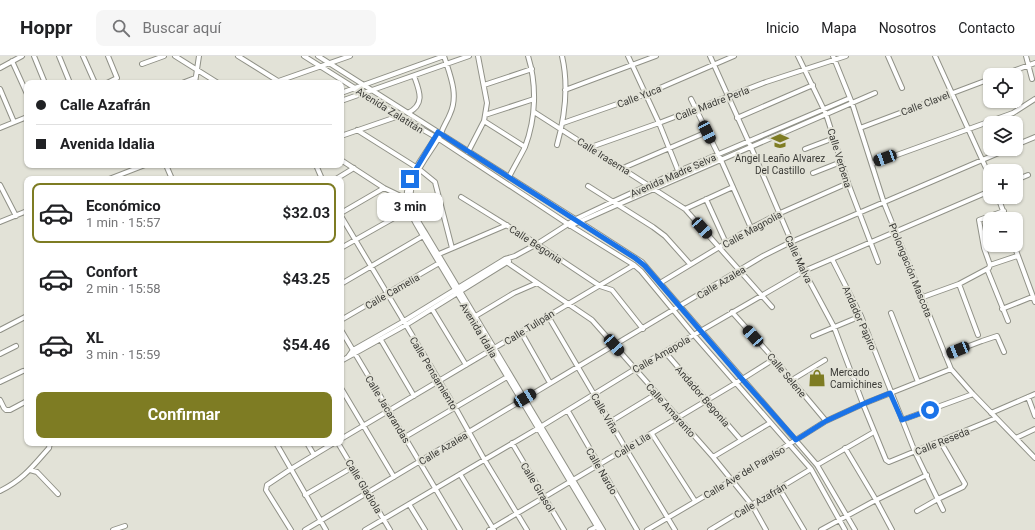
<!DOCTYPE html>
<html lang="es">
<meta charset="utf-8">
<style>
body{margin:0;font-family:Roboto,sans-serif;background:#f6f6f6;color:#202124;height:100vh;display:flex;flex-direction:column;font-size:15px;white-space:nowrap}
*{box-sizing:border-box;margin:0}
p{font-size:13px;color:#757577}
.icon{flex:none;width:22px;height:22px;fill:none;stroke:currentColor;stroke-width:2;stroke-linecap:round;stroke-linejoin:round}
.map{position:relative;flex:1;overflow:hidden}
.drawer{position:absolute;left:24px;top:120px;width:320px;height:270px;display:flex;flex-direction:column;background:#fff;border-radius:8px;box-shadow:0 1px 3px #0004}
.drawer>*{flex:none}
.banner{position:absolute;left:24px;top:24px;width:320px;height:88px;border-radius:8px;box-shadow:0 1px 3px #0004;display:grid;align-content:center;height:88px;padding:0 12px;background:#fff}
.controls{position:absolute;left:983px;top:12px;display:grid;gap:8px}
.controls a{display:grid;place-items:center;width:40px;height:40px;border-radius:8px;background:#fff;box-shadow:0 1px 3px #0004;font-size:20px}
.end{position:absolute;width:18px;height:18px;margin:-9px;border:5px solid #1a73e8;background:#fff;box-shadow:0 0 0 2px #fff}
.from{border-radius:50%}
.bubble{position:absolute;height:28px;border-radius:8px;background:#fff;box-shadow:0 1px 3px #0004;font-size:13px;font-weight:700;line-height:28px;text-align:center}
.car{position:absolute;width:12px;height:24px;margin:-12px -6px;border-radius:5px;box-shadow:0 0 3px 1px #0007;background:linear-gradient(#222 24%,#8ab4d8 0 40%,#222 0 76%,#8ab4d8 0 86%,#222 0)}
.banner b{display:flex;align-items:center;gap:14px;height:38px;font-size:15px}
.banner b+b{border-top:1px solid #e0e0e0}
.banner i{width:10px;height:10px;background:#202124}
ul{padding:7px 0 0;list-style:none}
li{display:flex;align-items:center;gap:12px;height:60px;margin:0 8px 6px;padding:0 4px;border:2px solid transparent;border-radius:8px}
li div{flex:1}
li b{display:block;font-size:15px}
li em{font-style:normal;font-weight:700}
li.selected{border-color:#7e7c23}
li>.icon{width:36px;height:36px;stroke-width:1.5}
.cta{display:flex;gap:8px;margin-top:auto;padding:8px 12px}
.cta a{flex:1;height:46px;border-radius:8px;background:#7e7c23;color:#fff;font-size:16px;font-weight:700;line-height:46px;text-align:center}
header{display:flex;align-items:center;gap:24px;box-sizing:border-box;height:56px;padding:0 20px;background:#fff;border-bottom:1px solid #e0e0e0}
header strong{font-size:19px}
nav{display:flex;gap:22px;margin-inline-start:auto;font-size:14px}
.search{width:280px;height:36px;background:#f6f6f6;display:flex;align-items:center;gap:10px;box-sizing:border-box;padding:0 14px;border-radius:8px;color:#757577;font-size:15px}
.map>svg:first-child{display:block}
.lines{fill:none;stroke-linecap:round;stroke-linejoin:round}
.minor-casing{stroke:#909187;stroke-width:6}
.minor{stroke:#fff;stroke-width:4}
.route{stroke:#1a73e8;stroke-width:5}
.labels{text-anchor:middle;stroke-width:4;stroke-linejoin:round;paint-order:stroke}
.street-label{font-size:10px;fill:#3a3a36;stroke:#e2e2d7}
.poi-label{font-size:10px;fill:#3a3a36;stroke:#e2e2d7}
</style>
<header>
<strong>Hoppr</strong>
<div class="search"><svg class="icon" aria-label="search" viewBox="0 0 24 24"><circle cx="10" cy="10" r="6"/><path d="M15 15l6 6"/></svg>Buscar aquí</div>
<nav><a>Inicio</a><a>Mapa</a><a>Nosotros</a><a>Contacto</a></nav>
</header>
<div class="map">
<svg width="1035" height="474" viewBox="0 0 1035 474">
<rect width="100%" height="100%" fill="#e2e2d7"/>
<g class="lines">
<g class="minor-casing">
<path id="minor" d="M34,0L45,27
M59,0L70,27
M83,0L95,27
M175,0L218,27
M238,0L278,25
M304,0L399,60L439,83L571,170L634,209L641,215L694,279L811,413L845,474
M318,0L580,166L642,206L817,409L855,474
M444,0C450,19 459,39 450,58C447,66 443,70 441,78C430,99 404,124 412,151C414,160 421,170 426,178L603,474
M628,0L659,67L679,117
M710,0L751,91L804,215L834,271L863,348L886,404L889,406L996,362
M798,0L826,58L848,127L878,206
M833,0L852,47L884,147L951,313L973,338L1035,402
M888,0L902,32
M935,0L990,121
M1026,0L1032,23
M12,5L27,38
M142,8L164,0
M0,12L22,0
M1002,19L1035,7
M107,27L117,22L108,0
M182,27L195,22
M195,27L199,0
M273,27L350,0
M484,29L532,13
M0,33L14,66
M565,34L656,0
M341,37L444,0
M691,43L721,104L751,172
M341,45L469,0
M534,56L685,153L772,251
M408,57C426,48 419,34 414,20
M485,59L534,43
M737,62L813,29
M484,65L525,91
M563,67L646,38L734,0
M0,72L27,61
M860,72L990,23
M357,74L419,113L435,126L452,192
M341,80L399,60
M436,80C424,102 399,126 409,153C412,162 418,171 423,180L599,474
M557,89C565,60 569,30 562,0
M1016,89L1035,81
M591,91L659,67L766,26L846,0
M805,93L834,82
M468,96L484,65L487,47L478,0
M341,104L384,132L409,144
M872,108L1013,57L1035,43
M166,109L172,123
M316,109L322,123
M623,112L707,76
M813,117L841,106
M509,121C514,111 520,101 525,91C536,62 537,29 528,0
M109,123L145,109
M336,123L354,112
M1016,124L1028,119
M0,129L16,160
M588,130L653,171L665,180L690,208
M461,141L537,188L600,230L612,234L643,273
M998,141L1006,163
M706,143L726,187
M685,153L733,131
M341,157L384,132
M341,160L455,351L484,403L527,474
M0,166L27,155
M570,170L617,149L875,37
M1014,189L1035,246
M341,192L410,153
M439,198L507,169
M505,203L508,207L592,264L713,401L752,449L766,474
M832,203L861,260L915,396L943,454
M990,209L984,192L979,164L1004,155
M987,213L1008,265
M660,227L751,172L778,158L848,127
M341,228L423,180
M959,228L978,279
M923,241L959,228L989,212L990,209L1017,200
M432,253L466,309
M1002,253L1032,241
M732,256L774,303L826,365
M891,257L918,326
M548,260L626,393L675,474
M474,261L514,237L537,227
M341,264L441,206
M0,274L27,260
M341,274L460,474
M521,276L550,327
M813,280L861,260
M381,284L414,340
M665,296L741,384
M0,298L16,290
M945,299L982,285L997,280L1004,296
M348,301L353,294L404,265L505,203L515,200L537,188L576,163L612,146L679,115L850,42
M341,305L406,269L509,205
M792,324L825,304
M0,326L23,315
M341,332L394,421
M1028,341L1035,360
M0,344L4,352L6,354H10L27,345
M568,355L637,474
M991,357L1035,338
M902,364L973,338
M610,366L656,338
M652,378L695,445
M405,381L507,321
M1016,382L1035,373
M341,383L634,209
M276,387L326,474
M307,387L314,399
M338,387L390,474
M512,387L564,474
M845,392L876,444L892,474
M713,401L770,367
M817,409L874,376
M30,414L37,416L58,438
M460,418L494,474
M779,432L804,474
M0,435C23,424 33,410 49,392L50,387
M305,439L353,411
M409,448L425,474
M917,455L938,443L963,431L965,428L940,385
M113,474L125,470
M291,474L266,434L267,429L291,413L334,387
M305,474L763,200L791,186L1008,93
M365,474L542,370L635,313L804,215L990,135
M489,474L736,327L774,303
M590,474L598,470
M647,474L732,424L826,365L863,348L951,313
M710,474L811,413
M821,474L876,444L927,419"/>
</g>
<use href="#minor" class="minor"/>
</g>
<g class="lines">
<path class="route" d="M410,123L438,76L635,202L645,210L742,323L796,384L826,365L863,348L890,337L902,364L930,354"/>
</g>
<defs>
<g id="school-bare" transform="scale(1.38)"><path d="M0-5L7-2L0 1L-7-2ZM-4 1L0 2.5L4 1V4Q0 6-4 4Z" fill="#7e7c23" stroke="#e2e2d7" stroke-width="2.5" paint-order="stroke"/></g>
<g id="shop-bare" transform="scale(1.38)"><path d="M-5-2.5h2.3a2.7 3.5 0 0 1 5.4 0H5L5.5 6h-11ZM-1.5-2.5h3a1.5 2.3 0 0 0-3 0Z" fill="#7e7c23" stroke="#e2e2d7" stroke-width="2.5" paint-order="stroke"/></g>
</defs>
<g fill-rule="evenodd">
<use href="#school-bare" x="780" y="85"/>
<use href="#shop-bare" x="817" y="322"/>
</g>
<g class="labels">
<g class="street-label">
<text transform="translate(639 40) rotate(-21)" y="4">Calle Yuca</text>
<text transform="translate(712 47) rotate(-21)" y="4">Calle Madre Perla</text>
<text transform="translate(925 47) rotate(-21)" y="4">Calle Clavel</text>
<text transform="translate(390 54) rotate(32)" y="4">Avenida Zalatitán</text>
<text transform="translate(604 100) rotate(32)" y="4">Calle Irasema</text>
<text transform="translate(840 102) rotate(73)" y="4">Calle Verbena</text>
<text transform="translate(673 119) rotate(-24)" y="4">Avenida Madre Selva</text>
<text transform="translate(752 173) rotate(-29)" y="4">Calle Magnolia</text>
<text transform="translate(536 188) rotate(33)" y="4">Calle Begonia</text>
<text transform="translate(799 203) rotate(65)" y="4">Calle Malva</text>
<text transform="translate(911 214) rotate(68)" y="4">Prolongación Mascota</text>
<text transform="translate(721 226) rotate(-31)" y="4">Calle Azalea</text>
<text transform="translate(392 235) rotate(-30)" y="4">Calle Camelia</text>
<text transform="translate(860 262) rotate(66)" y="4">Andador Papiro</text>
<text transform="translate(529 271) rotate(-32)" y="4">Calle Tulipán</text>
<text transform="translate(479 274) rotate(59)" y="4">Avenida Idalia</text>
<text transform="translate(661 298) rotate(-30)" y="4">Calle Amapola</text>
<text transform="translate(434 317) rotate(59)" y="4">Calle Pensamiento</text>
<text transform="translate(787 319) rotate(50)" y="4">Calle Selene</text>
<text transform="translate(703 340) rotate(49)" y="4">Andador Begonia</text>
<text transform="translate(388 353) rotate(59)" y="4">Calle Jacarandas</text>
<text transform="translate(671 354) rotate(48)" y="4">Calle Amaranto</text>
<text transform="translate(605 357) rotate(60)" y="4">Calle Viña</text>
<text transform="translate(942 385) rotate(-22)" y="4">Calle Reseda</text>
<text transform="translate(632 389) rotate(-31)" y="4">Calle Lila</text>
<text transform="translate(443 392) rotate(-31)" y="4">Calle Azalea</text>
<text transform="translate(602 415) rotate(60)" y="4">Calle Nardo</text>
<text transform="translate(744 416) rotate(-31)" y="4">Calle Ave del Paraíso</text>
<text transform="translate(364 430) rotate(59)" y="4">Calle Gladiola</text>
<text transform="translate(538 431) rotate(59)" y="4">Calle Girasol</text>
<text transform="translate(760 444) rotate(-31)" y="4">Calle Azafrán</text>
</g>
<g class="poi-label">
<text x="780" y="106">Angel Leaño Alvarez<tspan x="780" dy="12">Del Castillo</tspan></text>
<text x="830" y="320" text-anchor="start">Mercado<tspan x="830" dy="12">Camichines</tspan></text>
</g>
</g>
</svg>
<div class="controls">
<a><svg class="icon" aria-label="locate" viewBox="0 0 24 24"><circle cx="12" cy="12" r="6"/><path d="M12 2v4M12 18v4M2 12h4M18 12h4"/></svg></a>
<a><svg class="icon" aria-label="layers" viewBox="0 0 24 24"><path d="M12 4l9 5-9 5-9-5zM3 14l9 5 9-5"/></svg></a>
<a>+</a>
<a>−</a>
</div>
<i class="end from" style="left:930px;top:354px"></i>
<i class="end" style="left:410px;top:123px"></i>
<div class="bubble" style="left:377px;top:137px;width:66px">3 min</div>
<i class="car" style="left:707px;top:76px;rotate:154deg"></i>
<i class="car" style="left:885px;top:102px;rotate:250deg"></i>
<i class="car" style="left:702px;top:172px;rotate:138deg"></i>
<i class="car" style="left:753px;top:280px;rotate:318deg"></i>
<i class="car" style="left:614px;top:289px;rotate:139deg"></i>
<i class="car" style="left:958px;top:294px;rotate:248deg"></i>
<i class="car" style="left:525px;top:342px;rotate:59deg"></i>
<div class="banner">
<b><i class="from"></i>Calle Azafrán</b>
<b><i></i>Avenida Idalia</b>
</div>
<section class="drawer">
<ul>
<li class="selected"><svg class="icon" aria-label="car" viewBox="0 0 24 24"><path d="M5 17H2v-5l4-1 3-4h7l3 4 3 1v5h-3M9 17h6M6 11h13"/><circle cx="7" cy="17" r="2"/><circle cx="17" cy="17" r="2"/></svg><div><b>Económico</b><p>1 min · 15:57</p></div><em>$32.03</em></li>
<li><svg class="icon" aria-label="car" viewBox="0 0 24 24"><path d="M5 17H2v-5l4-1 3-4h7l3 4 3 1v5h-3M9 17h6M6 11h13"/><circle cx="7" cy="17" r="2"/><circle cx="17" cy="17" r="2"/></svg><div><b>Confort</b><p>2 min · 15:58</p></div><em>$43.25</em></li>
<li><svg class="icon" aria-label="car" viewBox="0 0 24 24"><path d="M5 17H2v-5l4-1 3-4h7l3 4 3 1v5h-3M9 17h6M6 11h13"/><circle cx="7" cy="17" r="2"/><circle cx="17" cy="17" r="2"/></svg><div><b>XL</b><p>3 min · 15:59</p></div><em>$54.46</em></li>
</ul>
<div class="cta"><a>Confirmar</a></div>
</section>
</div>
